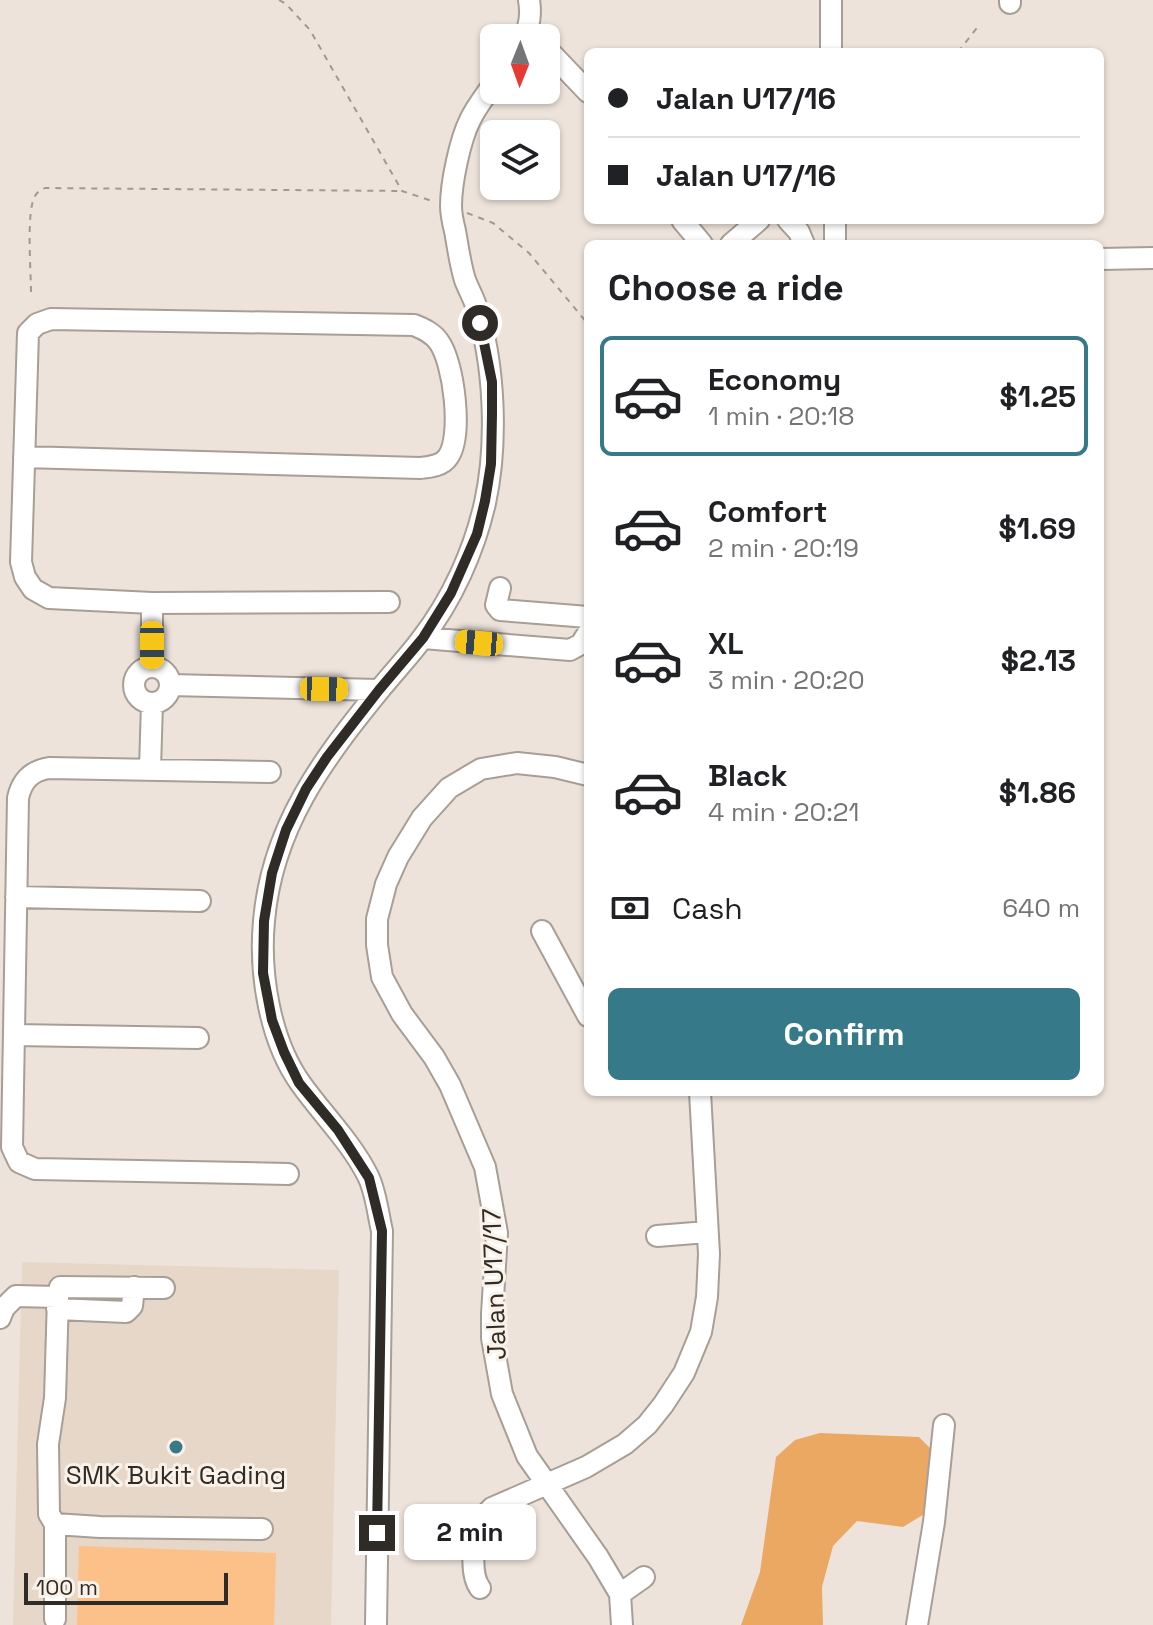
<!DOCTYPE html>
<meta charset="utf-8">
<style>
body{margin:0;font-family:"Space Grotesk",sans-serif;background:#f2f2f2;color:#202124;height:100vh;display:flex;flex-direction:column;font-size:30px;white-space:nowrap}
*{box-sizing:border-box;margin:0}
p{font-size:26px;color:#757577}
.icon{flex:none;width:44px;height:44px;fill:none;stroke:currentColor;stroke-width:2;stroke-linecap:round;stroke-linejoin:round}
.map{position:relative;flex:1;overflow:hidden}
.sheet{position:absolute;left:584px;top:240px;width:520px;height:856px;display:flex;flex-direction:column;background:#fff;border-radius:12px;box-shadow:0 2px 6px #0004}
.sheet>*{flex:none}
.hud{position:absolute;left:584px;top:48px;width:520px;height:176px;border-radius:12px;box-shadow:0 2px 6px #0004;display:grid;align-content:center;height:176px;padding:0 24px;background:#fff}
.needle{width:52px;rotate:181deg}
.controls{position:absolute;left:480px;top:24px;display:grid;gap:16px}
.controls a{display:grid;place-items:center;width:80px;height:80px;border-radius:12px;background:#fff;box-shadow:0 2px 6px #0004;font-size:40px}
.scale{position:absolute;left:24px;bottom:20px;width:204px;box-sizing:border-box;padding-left:8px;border:4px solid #2f2c28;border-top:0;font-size:22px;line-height:28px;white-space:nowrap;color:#2f2c28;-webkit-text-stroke:6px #faf1e8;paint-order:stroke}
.end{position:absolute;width:36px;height:36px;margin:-18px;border:10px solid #2f2c28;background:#fff;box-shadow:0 0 0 4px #fff}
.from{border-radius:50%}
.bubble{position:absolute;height:56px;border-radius:12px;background:#fff;box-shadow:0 2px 6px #0004;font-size:26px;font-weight:600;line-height:56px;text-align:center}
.car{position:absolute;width:24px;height:48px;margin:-24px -12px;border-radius:10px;box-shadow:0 0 6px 2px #0007;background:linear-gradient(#f5c518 24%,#345 0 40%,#f5c518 0 76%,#345 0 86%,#f5c518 0)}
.hud b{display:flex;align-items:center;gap:28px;height:76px;font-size:30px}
.hud b+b{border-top:2px solid #e0e0e0}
.hud i{width:20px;height:20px;background:#202124}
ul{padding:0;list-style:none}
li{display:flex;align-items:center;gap:24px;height:120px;margin:0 16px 12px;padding:0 8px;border:4px solid transparent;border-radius:12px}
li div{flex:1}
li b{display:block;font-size:30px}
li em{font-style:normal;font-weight:600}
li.current{border-color:#367a8a}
li>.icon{width:72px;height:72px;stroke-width:1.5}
h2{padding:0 24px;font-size:36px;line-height:96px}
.pay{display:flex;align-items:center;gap:20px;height:88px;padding:0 24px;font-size:30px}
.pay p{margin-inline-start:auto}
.cta{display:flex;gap:16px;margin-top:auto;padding:16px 24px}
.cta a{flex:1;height:92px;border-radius:12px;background:#367a8a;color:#fff;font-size:32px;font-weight:600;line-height:92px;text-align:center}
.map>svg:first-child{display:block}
.built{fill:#e6d7c9}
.green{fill:#fbc188}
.water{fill:#eba863}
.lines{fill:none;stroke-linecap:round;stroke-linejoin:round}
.minor-casing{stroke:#a79e95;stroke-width:24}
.path{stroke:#a09993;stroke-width:2;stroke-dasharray:6 6;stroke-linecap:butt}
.minor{stroke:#fff;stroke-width:20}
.route{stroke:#2f2c28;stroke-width:10}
.poi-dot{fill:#367a8a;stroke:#faf1e8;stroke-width:3}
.labels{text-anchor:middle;stroke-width:6;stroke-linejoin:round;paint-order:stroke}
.street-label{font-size:26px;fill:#2f2c28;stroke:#faf1e8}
.poi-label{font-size:26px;fill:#2f2c28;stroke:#faf1e8}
</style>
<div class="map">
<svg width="1153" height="1625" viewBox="0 0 1153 1625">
<rect width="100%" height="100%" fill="#ede3db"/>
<path class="built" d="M22,1262L339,1270L331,1625H13Z"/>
<path class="green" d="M79,1546L276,1553L274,1625H77Z"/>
<path class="water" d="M820,1433L919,1437L931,1449L926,1513L903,1527L857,1521L833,1546L822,1587L823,1625H741L760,1572L776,1457L795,1440Z"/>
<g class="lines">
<g class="minor-casing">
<path id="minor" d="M831,0V52
M1010,3V0
M523,38C530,27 531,12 529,0
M546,48L588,92
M682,220L702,244
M788,220L799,232L804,244
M835,220V244
M731,244L759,220
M1100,259L1153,258
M24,457L420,468C430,467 442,466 448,457C463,436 454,363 439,342C433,333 424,329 414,325L51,319L37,324L28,333L21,562L25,577L33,589L49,598L152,603L389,602
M500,588L496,605L500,610L588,617
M152,603V667
M423,638L570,650L581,644L588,633
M134 685a18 18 0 1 1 36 0a18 18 0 1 1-36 0Z
M170,685L379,690
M150,769L152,703
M270,772L49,768C31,771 22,780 18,798L12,1147L19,1162L35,1169L288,1174
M588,775L555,767L517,763L481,769L449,788L422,818L398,857L386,884L377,919V945L382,977L402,1014L434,1057L450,1085L485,1167L497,1233L492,1314V1338L502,1394L527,1456L598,1557L620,1594L622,1625
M16,897L200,901
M542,931L588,1016
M14,1035L198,1038
M657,1236L707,1232
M164,1288L60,1287L58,1297L55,1398L48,1444L49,1514L55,1524L100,1527L262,1529
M57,1309L126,1312L132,1306L134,1287
M0,1318L4,1308L16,1296L58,1297
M480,1588C469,1574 473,1533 483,1518C486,1514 489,1511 492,1508L586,1467L625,1444L647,1425L663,1405L684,1373L701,1332L707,1297L709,1254L700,1092
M620,1594L644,1577
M55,1619V1524
M376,1625L382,1231C378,1214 376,1192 368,1176C351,1142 323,1115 301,1084C270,1041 259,974 264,921C272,827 323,759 381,688C394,672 409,656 421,640C452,600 474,551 485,503C498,443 495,362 475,303C472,295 468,288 465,280C460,264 458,247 455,231C453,223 451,214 451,206C451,183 460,140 470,120C476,107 486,95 494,83
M917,1625L934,1522L944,1425"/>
</g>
<path class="path" d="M279,0L286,4L310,30L402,191L435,202
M958,52L980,24
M467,213L493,223L529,253L588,324
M31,292C31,271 26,211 35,196C38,191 40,191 45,188L402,191"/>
<use href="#minor" class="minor"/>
</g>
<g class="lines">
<path class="route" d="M377,1533L382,1231L369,1178L338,1130L299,1083L284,1052L272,1020L263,973L264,921L272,873L286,830L306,789L327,757L379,690L423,638L451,593L477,534L485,501L491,464L492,414V382L480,323"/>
</g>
<circle class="poi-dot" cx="176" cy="1447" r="8"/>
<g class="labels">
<g class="street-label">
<text transform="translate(494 1284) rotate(-92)" y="9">Jalan U17/17</text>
</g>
<g class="poi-label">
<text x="176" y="1484">SMK Bukit Gading</text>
</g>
</g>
</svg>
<div class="controls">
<a><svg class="needle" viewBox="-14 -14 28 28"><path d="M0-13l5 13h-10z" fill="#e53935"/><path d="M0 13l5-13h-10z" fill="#757577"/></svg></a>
<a><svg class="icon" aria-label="layers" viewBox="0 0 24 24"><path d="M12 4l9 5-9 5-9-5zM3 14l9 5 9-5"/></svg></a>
</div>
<div class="scale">100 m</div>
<i class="end from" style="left:480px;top:323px"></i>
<i class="end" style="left:377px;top:1533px"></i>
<div class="bubble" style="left:404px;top:1504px;width:132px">2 min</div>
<i class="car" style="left:479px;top:643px;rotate:275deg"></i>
<i class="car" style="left:152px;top:645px;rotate:180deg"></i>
<i class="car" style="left:324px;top:689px;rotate:91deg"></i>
<div class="hud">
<b><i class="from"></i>Jalan U17/16</b>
<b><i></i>Jalan U17/16</b>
</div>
<section class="sheet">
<h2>Choose a ride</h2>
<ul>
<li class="current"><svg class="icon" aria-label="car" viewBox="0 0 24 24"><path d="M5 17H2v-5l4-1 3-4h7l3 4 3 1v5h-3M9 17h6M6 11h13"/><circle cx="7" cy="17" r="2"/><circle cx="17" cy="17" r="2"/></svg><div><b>Economy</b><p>1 min · 20:18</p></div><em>$1.25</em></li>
<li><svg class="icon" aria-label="car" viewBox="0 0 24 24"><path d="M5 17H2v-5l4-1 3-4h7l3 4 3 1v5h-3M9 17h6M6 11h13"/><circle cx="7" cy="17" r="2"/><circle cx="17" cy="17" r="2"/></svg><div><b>Comfort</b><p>2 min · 20:19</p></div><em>$1.69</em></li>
<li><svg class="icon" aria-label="car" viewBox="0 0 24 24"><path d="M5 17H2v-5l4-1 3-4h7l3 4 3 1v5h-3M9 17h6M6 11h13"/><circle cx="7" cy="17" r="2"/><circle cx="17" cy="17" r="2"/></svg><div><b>XL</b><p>3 min · 20:20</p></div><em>$2.13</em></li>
<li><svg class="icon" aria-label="car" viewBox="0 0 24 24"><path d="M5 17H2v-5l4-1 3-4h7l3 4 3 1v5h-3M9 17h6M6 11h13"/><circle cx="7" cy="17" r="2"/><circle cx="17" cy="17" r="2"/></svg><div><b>Black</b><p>4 min · 20:21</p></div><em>$1.86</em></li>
</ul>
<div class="pay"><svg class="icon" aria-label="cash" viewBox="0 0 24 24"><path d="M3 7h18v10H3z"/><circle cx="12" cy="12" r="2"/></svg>Cash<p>640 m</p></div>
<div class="cta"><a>Confirm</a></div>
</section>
</div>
